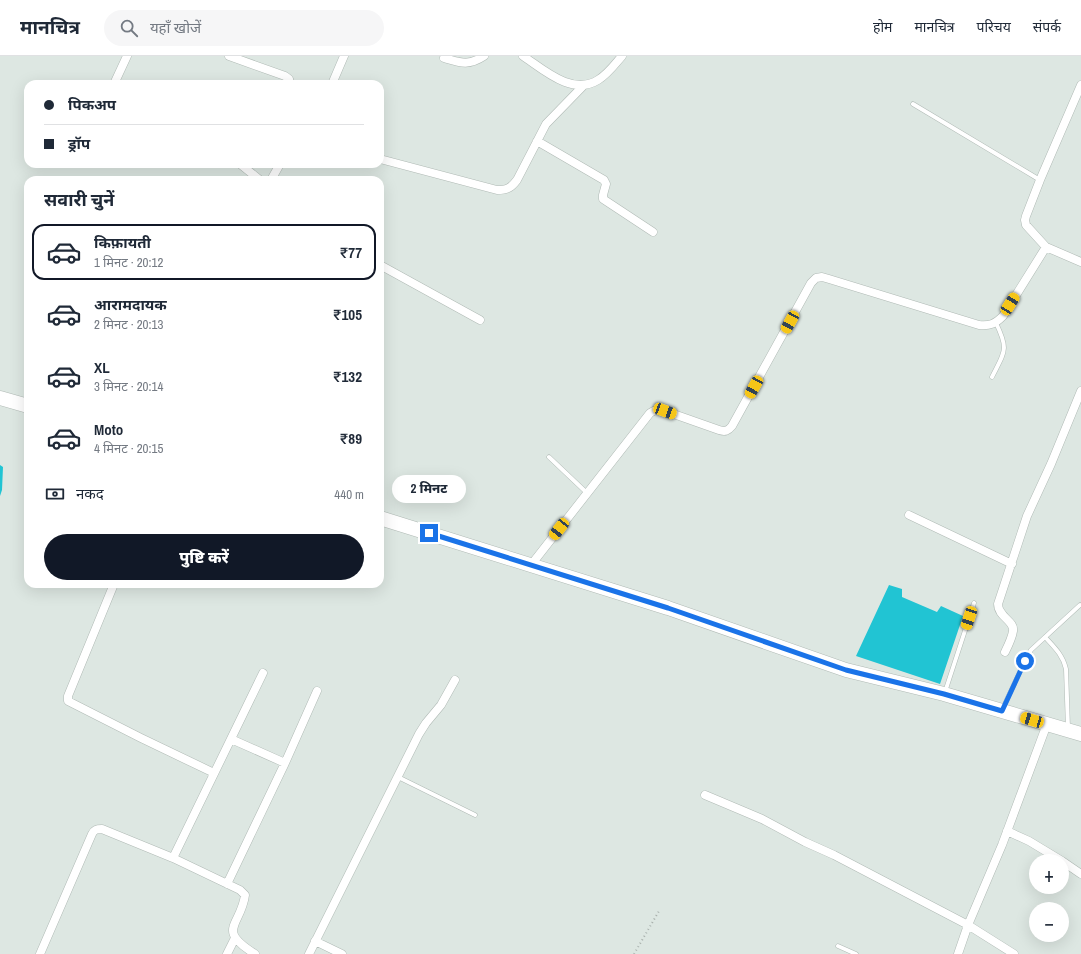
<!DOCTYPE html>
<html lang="hi">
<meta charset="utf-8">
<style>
body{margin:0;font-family:"Archivo Narrow","Noto Sans Devanagari",sans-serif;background:#f6f6f7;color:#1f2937;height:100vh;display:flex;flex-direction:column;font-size:15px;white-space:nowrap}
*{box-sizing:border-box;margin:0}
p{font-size:13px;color:#747a83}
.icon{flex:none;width:22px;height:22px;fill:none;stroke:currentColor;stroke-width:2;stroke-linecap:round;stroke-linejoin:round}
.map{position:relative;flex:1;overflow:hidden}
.panel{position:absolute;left:24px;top:120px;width:360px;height:412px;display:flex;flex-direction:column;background:#fff;border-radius:12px;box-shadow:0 4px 16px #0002}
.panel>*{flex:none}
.banner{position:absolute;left:24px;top:24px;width:360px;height:88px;border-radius:12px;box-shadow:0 4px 16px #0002;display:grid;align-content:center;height:88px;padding:0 20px;background:#fff}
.buttons{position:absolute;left:1029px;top:798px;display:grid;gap:8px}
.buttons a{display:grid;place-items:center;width:40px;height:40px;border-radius:50%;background:#fff;box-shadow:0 4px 16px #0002;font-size:20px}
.end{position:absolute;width:18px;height:18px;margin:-9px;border:5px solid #1a73e8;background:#fff;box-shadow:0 0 0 2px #fff}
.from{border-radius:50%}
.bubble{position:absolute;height:28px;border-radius:14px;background:#fff;box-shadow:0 4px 16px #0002;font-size:13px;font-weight:800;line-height:28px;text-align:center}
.car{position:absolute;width:12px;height:24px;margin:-12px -6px;border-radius:5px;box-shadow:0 0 3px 1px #0007;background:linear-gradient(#f5c518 24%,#345 0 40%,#f5c518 0 76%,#345 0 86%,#f5c518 0)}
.banner b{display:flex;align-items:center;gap:14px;height:38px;font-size:15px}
.banner b+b{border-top:1px solid #e0e1e3}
.banner i{width:10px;height:10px;background:#1f2937}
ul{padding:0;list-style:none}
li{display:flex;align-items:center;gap:12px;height:56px;margin:0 8px 6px;padding:0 12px;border:2px solid transparent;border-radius:12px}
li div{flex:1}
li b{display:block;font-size:15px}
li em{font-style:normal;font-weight:800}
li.selected{border-color:#111827}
li>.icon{width:36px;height:36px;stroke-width:1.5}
h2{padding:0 20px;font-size:18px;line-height:48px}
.pay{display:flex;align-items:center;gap:10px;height:44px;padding:0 20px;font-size:15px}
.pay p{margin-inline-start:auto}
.primary-button{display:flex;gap:8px;margin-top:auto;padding:8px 20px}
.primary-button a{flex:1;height:46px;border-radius:24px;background:#111827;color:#fff;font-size:16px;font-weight:800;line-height:46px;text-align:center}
header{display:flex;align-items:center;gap:24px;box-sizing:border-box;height:56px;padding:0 20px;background:#fff;border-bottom:1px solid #e0e1e3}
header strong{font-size:19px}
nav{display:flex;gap:22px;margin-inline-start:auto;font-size:14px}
.search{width:280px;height:36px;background:#f6f6f7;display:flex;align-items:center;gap:10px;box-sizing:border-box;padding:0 14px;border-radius:22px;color:#747a83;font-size:15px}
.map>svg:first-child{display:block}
.water{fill:#21c4d3}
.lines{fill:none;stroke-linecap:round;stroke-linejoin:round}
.service-casing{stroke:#b0bab5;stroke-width:5}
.minor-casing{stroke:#b0bab5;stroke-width:9}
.trunk-casing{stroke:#b0bab5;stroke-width:15}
.path{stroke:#a8b0ac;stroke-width:2;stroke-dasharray:1 3;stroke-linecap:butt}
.service{stroke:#fff;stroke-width:4}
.minor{stroke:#fff;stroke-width:8}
.trunk{stroke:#fff;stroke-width:14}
.route{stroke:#1a73e8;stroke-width:5}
</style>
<header>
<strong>मानचित्र</strong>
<div class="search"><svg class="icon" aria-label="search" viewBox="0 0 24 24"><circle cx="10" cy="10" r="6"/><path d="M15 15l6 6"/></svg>यहाँ खोजें</div>
<nav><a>होम</a><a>मानचित्र</a><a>परिचय</a><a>संपर्क</a></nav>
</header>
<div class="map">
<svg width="1081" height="898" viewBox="0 0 1081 898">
<rect width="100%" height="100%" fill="#dde7e2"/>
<path class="water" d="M0,409L3,411L2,434L0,440Z
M889,529L902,533V541L937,556L941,550L963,560L940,628L856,600Z"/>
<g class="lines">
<g class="service-casing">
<path id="service" d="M913,48L1040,124
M992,321C1005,295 1009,294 996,267
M549,401L587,437
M1045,581C1054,591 1063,599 1066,613L1068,672
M945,636L974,547
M1003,652L1025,605L1031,594L1080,549
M398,721L475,759
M838,890L856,898"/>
</g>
<g class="minor-casing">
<path id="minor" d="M229,0L285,20L289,23L290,28
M523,0C544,14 572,40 598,24C608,18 615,8 622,0
M444,2C461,7 469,10 484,0
M114,28L127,0
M332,28L344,0
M537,85L604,124L606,128L603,139V143L653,176
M380,103L497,134C507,134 511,132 517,124L546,68L584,29
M240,108L260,124
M271,124L280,108
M1046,191L1081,206
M380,209L480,264
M909,459L1012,508
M531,509L650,357C656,353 659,353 665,355L719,374C725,376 728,375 732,370L811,227L816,222L822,221L829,223L979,269C990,270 995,268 1003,260L1046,191L1026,169L1025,164L1026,160L1040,124L1081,29
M114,528L68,640V645L141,682L214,717
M1005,596C1008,590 1012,582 1013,575C1015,565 998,561 998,548L1027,460L1051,408L1081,335
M231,683L285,707
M705,739L762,763L805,786L834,799L968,869L1014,898
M1007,775L1029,785L1062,805
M173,802L263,617
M1062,805L1081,818
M227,828L285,707L317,635
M315,885L342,898
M40,898L92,778C94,774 96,773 102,773L173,802L240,834L245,839C241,870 215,873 255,898
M227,898L235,882
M309,898L419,678L426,667L441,649L455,624
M958,898L968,869L1002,789L1047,668"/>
</g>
<g class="trunk-casing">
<path id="trunk" d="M0,342L28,350
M380,462L668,552L846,614L944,638L1081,678"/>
</g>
<path class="path" d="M634,898L659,855"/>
<use href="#service" class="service"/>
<use href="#minor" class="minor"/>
<use href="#trunk" class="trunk"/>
</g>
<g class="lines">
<path class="route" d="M429,477L668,552L846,614L944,638L1002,655L1025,605"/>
</g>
</svg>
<div class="buttons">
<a>+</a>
<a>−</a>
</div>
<i class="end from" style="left:1025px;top:605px"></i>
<i class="end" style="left:429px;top:477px"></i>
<div class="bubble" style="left:392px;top:419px;width:74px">2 मिनट</div>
<i class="car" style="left:1010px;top:248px;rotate:32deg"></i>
<i class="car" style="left:790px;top:266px;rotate:209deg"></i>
<i class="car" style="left:754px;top:331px;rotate:209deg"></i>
<i class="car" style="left:665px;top:355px;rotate:110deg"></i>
<i class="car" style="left:559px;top:473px;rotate:218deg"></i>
<i class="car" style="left:969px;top:562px;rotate:198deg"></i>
<i class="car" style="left:1032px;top:664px;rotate:286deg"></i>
<div class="banner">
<b><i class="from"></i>पिकअप</b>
<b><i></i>ड्रॉप</b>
</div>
<section class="panel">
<h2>सवारी चुनें</h2>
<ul>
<li class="selected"><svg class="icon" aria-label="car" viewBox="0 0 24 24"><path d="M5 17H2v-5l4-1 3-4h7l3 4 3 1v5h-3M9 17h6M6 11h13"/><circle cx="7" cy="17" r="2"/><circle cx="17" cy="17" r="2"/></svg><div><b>किफ़ायती</b><p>1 मिनट · 20:12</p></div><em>₹77</em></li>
<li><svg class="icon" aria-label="car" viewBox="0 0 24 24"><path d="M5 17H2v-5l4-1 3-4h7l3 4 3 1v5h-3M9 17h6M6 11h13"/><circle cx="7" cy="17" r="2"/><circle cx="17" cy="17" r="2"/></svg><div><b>आरामदायक</b><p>2 मिनट · 20:13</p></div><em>₹105</em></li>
<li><svg class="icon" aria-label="car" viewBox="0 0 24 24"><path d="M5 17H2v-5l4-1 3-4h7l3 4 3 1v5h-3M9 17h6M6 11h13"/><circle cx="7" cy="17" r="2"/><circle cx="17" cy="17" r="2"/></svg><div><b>XL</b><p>3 मिनट · 20:14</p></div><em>₹132</em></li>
<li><svg class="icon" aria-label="car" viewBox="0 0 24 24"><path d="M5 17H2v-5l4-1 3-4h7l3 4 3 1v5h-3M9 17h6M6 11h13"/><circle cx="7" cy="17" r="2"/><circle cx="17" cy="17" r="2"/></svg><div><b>Moto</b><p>4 मिनट · 20:15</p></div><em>₹89</em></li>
</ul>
<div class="pay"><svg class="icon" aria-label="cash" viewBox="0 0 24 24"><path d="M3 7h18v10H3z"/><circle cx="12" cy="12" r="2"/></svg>नकद<p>440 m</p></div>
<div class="primary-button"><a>पुष्टि करें</a></div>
</section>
</div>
